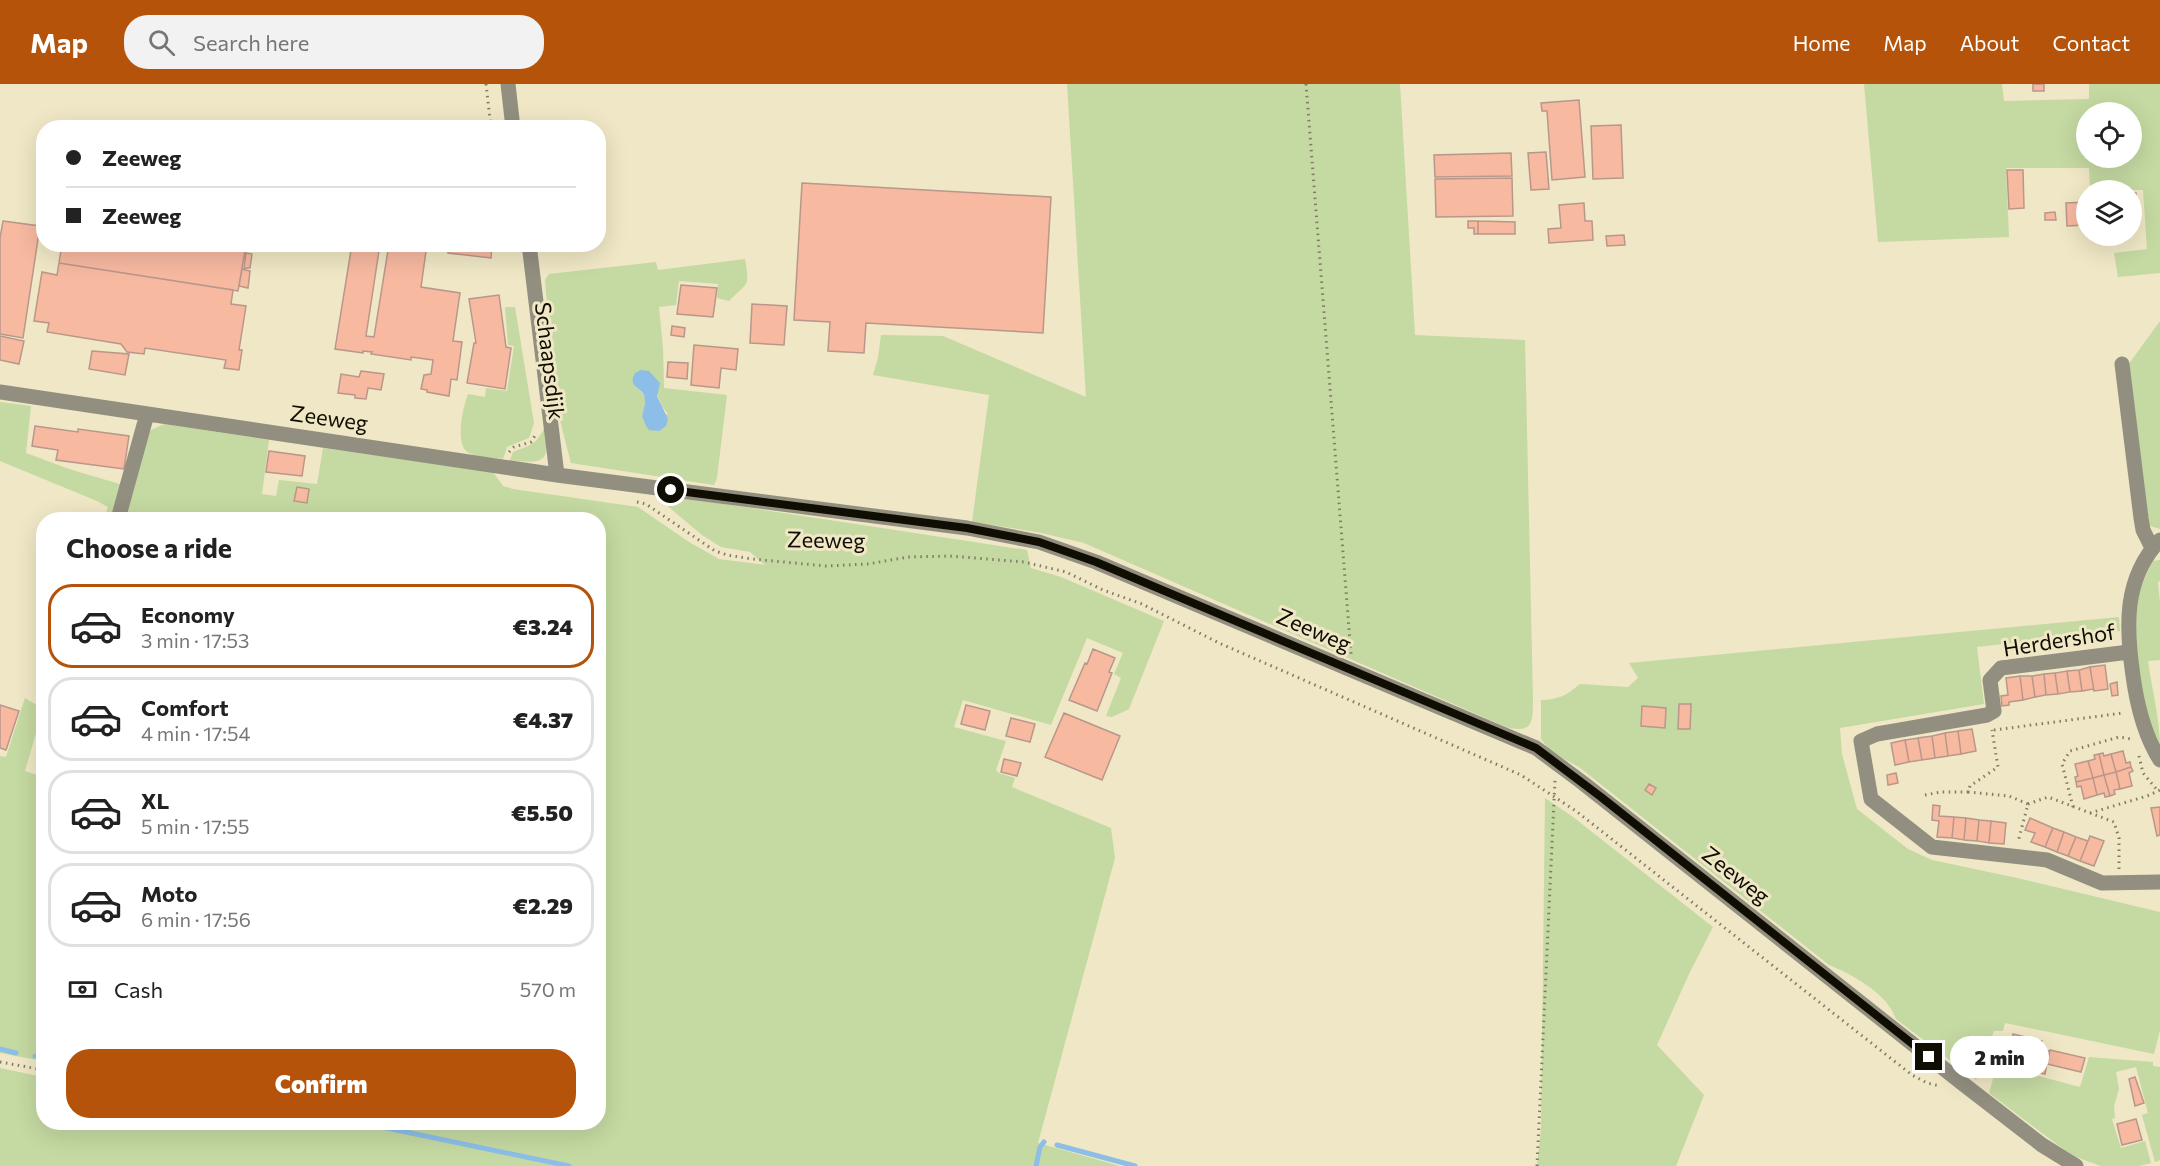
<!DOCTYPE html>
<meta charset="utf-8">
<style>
body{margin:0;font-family:Commissioner,sans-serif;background:#f2f2f2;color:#222;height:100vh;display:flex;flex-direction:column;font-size:22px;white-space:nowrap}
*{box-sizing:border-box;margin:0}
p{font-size:20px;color:#767676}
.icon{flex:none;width:33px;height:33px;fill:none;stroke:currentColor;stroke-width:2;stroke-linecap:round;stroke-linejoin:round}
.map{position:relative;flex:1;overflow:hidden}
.panel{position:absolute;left:36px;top:428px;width:570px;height:618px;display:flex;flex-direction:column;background:#fff;border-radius:24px;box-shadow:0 6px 24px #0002}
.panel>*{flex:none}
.guide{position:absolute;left:36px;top:36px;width:570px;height:132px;border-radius:24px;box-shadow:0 6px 24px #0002;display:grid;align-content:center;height:132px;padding:0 30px;background:#fff}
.controls{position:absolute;left:2076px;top:18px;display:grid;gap:12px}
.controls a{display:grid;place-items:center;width:66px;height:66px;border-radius:50%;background:#fff;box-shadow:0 6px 24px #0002;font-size:30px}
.end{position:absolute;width:27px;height:27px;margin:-14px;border:8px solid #100d03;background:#fff;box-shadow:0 0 0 3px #fff}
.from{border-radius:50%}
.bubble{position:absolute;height:42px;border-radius:21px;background:#fff;box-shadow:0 6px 24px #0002;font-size:20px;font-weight:800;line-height:42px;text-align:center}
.guide b{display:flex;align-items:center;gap:21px;height:57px;font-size:22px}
.guide b+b{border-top:2px solid #e0e0e0}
.guide i{width:15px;height:15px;background:#222}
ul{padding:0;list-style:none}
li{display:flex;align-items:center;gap:18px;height:84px;margin:0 12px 9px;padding:0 18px;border:3px solid #e0e0e0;border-radius:24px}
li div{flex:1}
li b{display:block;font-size:22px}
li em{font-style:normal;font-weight:800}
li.current{border-color:#b45309}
li>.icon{width:54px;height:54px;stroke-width:1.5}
h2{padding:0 30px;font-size:27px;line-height:72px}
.pay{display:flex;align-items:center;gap:15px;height:66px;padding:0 30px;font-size:22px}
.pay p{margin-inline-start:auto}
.button{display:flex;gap:12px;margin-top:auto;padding:12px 30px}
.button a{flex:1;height:69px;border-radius:24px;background:#b45309;color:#fff;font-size:24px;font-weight:800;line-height:69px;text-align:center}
header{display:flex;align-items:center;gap:36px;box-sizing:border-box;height:84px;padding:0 30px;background:#b45309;color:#fff}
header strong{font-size:28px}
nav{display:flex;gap:33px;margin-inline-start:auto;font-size:21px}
.search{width:420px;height:54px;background:#f2f2f2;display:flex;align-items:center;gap:15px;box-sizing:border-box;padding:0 21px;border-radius:24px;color:#767676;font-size:22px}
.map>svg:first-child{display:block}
.green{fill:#c5d9a2;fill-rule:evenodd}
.water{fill:#8cbee8}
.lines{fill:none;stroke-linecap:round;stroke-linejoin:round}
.stream{stroke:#8cbee8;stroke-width:5}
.building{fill:#f7b9a0;stroke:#b9978a;stroke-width:1.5}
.path{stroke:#817b65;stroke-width:3;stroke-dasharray:1.5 4.5;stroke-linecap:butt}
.minor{stroke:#928f81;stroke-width:15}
.route{stroke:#100d03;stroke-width:8}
.labels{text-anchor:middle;stroke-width:6;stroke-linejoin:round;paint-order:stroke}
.street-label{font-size:22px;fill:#100d03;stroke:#efe7c5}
</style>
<header>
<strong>Map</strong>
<div class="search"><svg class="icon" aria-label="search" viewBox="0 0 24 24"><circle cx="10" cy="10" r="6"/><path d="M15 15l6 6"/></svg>Search here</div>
<nav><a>Home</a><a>Map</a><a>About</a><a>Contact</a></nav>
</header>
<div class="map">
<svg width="2160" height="1082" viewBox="0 0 2160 1082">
<rect width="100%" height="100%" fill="#efe7c5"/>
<path class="green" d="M1067,0H1400L1415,251L1525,256L1533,615C1533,638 1533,650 1506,643L1084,459L1037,448L972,438L989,311L873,291L878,274L881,251L943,252L1086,313Z
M1864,0H2002L2004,17L2089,15V0H2160V189L2118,193L2114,169L2147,165L2143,106H2090L2089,84H2006L2009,153L1878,158ZM2086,28H2132V74H2086Z
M745,175C750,204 748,197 729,217L717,214L718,200L679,197L676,221L659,223L663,264L664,304L727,311L717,394L714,401L571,379L555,317L545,196L549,190L656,178L658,186ZM634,302L656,308L662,322L668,330L642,332L645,319L644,310Z
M505,223H515L534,339L529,354L507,363L503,375C493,373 478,374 469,369C454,362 463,322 468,310L485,313L486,304L507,307L514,262L508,261Z
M2160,237V445L2150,442L2146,436L2128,281Z
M0,318L31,322L26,369L69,385L123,401L113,435H104L108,423L97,417L0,377Z
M164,340L269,356L262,410L276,412L279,396L317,400L323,364L493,388L503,402L513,405L638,423L689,458L719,475L765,481L750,468L721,463L702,451L652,409L1027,466L1031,484L1061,493L1164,537L1129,625L1112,633L1106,632L1121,594L1114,590L1123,569L1087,554L1051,641L963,616L954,643L1006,657L996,686L999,689L1015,694L1012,703L1111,744L1115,774L1038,1059L1120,1082H0V984L43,993L44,1038H598V435H123L147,348Z
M546,341C548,376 549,381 510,376L513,368C533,360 536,361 546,341Z
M2160,476V497L2158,498L2160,519V576L2148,577C2152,606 2160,635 2160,664C2140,626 2131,568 2136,524C2138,508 2145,492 2153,477Z
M2119,533L2120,547L1977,563L1984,620L1840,644L1842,670L1857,725L1908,765L1932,776L2017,794L2160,828V946L2154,970L2005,939L2003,947H1994L1976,996L1896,935C1887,909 1853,891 1829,881L1579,683L1551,668L1541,655V616C1558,616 1567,611 1580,600L1628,603L1638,594L1629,579Z
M25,614L43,625L25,687L43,693V977L0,969V672L6,673Z
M1545,714L1573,733L1713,843L1689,890L1657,961L1704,1011L1676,1082H1537L1541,1045Z
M2089,973L2153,978V982L2160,983V1076L2155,1078L2142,1031L2148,1029L2136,983L2116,988L2119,1005L2114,1022L2115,1034L2112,1035L2121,1064L2145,1057L2151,1079L2139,1082H2101L2076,1073L2062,1064L1989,1009L1997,981L2080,1003Z"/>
<path class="water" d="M641,286L649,287L660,299L657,312L668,335L666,342L659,347L649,346L646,342L642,332L645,319L644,310C638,303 628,301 635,289Z"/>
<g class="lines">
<path class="stream" d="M0,965L16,969
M35,972L44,974
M358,1038L569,1082
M1057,1061L1135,1082
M1036,1082L1040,1063L1044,1058"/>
</g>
<path class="building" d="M2033,0H2044V7H2033Z
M1579,16L1585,93L1552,96L1547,27H1542L1541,19Z
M1621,41L1623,94L1593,95L1591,42Z
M1546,68L1549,105L1531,106L1528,69Z
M1511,69L1512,92L1435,93L1434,71Z
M2007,86H2023L2024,124L2009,125Z
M1512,94L1513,132L1436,133L1435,95Z
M802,99L1051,113L1043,249L866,239L864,269L828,267L830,238L794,236Z
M2132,109H2136L2137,127H2132Z
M2086,118V141L2067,142L2066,119Z
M1584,119L1585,137H1592L1593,156L1549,159L1548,145L1561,144L1559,121Z
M2055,128L2056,136H2045V129Z
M3,137L40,142L23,254L0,250V154Z
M1468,137H1478V150H1474V144H1468Z
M1478,137L1515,138V150H1478Z
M1624,151L1625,161L1607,162L1606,152Z
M62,160H239L246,161L238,207L59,179Z
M352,160H380L366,252L374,253L389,160H427L421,203L460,209L453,257L462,258L457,296L451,295L449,312L427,308V306L421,305L424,291L431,290L433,276L411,273V276L371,270L372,268L363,267V269L335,265Z
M449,160H492L491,174L448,169Z
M246,169L252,170L250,184H244Z
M59,179L233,206L231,220L246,222L239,266H242L239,286L224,284L226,276L145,264L144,270L127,268L121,260L47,248L49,239L34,237L42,188L57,191Z
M242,185L250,187L248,204L239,202Z
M681,201L717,204L713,233L677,230Z
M499,211L506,263L511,264L505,305L467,299L474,259H476L469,215Z
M752,220L787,222L784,261L750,259Z
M672,242L685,244L684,253L671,251Z
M0,252L24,257L19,280L0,276Z
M694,261L738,265L736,286L721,284L719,304L691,301Z
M92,267L129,270L125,291L89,285Z
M668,278L688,279L687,295L667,293Z
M361,287L384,290L381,306L368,304L366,315L355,314V311L338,309L341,290L359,293Z
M35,342L78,348V345L129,352L124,385L56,376L58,366L32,362Z
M269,367L305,372L302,392L266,388Z
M297,403L309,405L307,419L294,417Z
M1093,565L1115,574L1109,588L1112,589L1097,627L1069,616L1085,579L1087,580Z
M2105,581L2108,605L2094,607L2090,583Z
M2090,583L2094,607L2093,605L2082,607L2079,586Z
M2079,586L2082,607L2070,608L2067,587Z
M2067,587L2070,608L2058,610L2055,589Z
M2055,589L2058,610L2046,611L2044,590Z
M2044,590L2046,611L2035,613L2032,592Z
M2020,592L2023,616L2009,618V621L2002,622L2001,612L2008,611L2006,594Z
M2020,592H2032L2035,613L2023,616Z
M2117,598L2118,611L2112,612L2110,600Z
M1679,620H1691L1690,645H1678Z
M0,621L19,627L6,666L0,664Z
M966,621L990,627L985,646L961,640Z
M1642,622L1666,624L1665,644L1641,642Z
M1064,629L1120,652L1102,696L1045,673Z
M1011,634L1035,640L1030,658L1006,652Z
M1972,645L1976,667L1961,670L1958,647Z
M1958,647L1961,670L1948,672L1945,649Z
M1945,649L1948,672L1935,674L1932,652Z
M1932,652L1935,674L1922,676L1918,654Z
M1918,654L1922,676L1909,678L1905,656Z
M1905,656L1909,678L1895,681L1891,659Z
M2123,667L2126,679L2130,678L2131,683L2116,688L2111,670Z
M2103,669L2104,672L2111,670L2116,688L2104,691L2099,670Z
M2099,670L2104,691L2093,694L2088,677L2095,675L2094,671Z
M1004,675L1021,679L1017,692L1001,688Z
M2088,677L2093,694L2076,698L2075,693L2078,692L2075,680Z
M2131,683L2133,687L2129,689L2132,702L2120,705L2116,688Z
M2116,688L2120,705L2114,706L2115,710L2110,712L2104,691Z
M1896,689L1898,699L1888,701L1887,691Z
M2104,691L2110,712L2105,713L2104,709L2097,711L2093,694Z
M2093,694L2097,711L2084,715L2081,702L2077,703L2076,698Z
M1649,700L1656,704L1652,711L1645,706Z
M1933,721L1940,722L1939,732L1954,733L1952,754L1937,753L1939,737L1932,736Z
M2160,723V751L2157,752L2151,724Z
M1954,733L1966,734L1964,756L1952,754Z
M1966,734L1979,736L1977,757L1964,756Z
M2030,734L2053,744L2045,763L2031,758L2035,749L2025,746Z
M1979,736L1991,737L1989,759L1977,757Z
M1991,737L2006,739L2004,760L1989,759Z
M2053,744L2064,748L2057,768L2045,763Z
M2064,748L2076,753L2068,772L2057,768Z
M2090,752L2104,757L2094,782L2080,777Z
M2076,753L2088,757L2080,777L2068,772Z
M2013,950L2042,957L2040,965L2049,967L2045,990L2021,985L2023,975L2008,972Z
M2050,966L2085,974L2081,988L2047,980Z
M2135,993L2144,1019L2135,1022L2129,995Z
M2136,1035L2142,1056L2122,1061L2117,1040Z"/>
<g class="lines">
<path class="path" d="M486,0L491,44
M1306,0L1351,570
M509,368L514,363L531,358L536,350
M637,418L646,420L715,467L727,471L752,475L826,482L868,480L908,473L950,472L1024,478L1066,488L1103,506L1142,520L1219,559L1521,691L1576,727L1912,991L1927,999L1940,1002
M1994,646L2123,629
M2139,672L2143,689L2158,707
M1968,708L2009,712L2028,720L2018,758
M1925,711L1941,708H1968L1970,702L1998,683L1992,646
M2028,720L2048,713L2114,738L2119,754V785
M2073,723L2062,680L2070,667L2119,653L2131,655
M2090,729L2147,712L2160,706
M0,978L44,986
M1537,1082L1555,696"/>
<path class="minor" d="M508,0L513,44
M529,160L557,391
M2122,280L2141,434L2143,446L2152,464
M0,308L557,391L967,444L1039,458L1096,478L1536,664L1583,699L1962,999L2042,1061L2076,1082
M118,435L147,330
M2160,456C2123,495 2126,544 2133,592C2137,621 2144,651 2160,676
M2129,568L2001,584L1990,596L1994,627L1987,631L1877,650L1861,657L1871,715L1932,763L2047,776L2102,799L2160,798"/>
</g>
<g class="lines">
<path class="route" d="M671,406L967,444L1039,458L1096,478L1536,664L1601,713L1929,973"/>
</g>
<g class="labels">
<g class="street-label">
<text transform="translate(550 277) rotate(83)" y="8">Schaapsdijk</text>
<text transform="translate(329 334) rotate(8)" y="8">Zeeweg</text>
<text transform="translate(826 456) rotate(1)" y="8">Zeeweg</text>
<text transform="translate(1314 546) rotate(23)" y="8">Zeeweg</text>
<text transform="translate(2059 556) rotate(-9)" y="8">Herdershof</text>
<text transform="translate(1736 791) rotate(38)" y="8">Zeeweg</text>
</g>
</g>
</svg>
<div class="controls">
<a><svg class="icon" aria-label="locate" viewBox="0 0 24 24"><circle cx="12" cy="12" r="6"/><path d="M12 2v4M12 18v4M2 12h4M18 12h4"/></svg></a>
<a><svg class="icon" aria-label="layers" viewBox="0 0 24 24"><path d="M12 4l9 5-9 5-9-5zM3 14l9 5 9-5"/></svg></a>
</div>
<i class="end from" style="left:671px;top:406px"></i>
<i class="end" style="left:1929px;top:973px"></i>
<div class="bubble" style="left:1950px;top:952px;width:99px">2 min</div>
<div class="guide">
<b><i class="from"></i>Zeeweg</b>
<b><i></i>Zeeweg</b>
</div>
<section class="panel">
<h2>Choose a ride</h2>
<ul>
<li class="current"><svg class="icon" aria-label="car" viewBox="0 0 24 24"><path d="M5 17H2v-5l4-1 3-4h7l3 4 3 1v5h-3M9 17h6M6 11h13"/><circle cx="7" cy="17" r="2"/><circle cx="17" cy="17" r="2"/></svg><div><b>Economy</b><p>3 min · 17:53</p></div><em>€3.24</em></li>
<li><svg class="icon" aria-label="car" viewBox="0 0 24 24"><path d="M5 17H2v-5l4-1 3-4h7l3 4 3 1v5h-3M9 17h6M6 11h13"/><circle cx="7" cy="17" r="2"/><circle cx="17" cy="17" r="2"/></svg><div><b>Comfort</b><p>4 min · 17:54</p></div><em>€4.37</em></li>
<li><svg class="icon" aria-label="car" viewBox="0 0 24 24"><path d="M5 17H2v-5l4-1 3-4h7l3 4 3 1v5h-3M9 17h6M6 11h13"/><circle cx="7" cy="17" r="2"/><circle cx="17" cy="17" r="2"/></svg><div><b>XL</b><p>5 min · 17:55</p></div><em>€5.50</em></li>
<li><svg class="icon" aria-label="car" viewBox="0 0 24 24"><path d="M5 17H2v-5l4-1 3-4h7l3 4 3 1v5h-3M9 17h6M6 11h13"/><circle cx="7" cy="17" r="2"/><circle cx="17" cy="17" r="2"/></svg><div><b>Moto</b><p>6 min · 17:56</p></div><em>€2.29</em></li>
</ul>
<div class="pay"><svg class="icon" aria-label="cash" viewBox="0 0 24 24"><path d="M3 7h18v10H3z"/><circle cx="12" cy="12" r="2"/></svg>Cash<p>570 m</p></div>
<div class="button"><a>Confirm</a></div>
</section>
</div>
